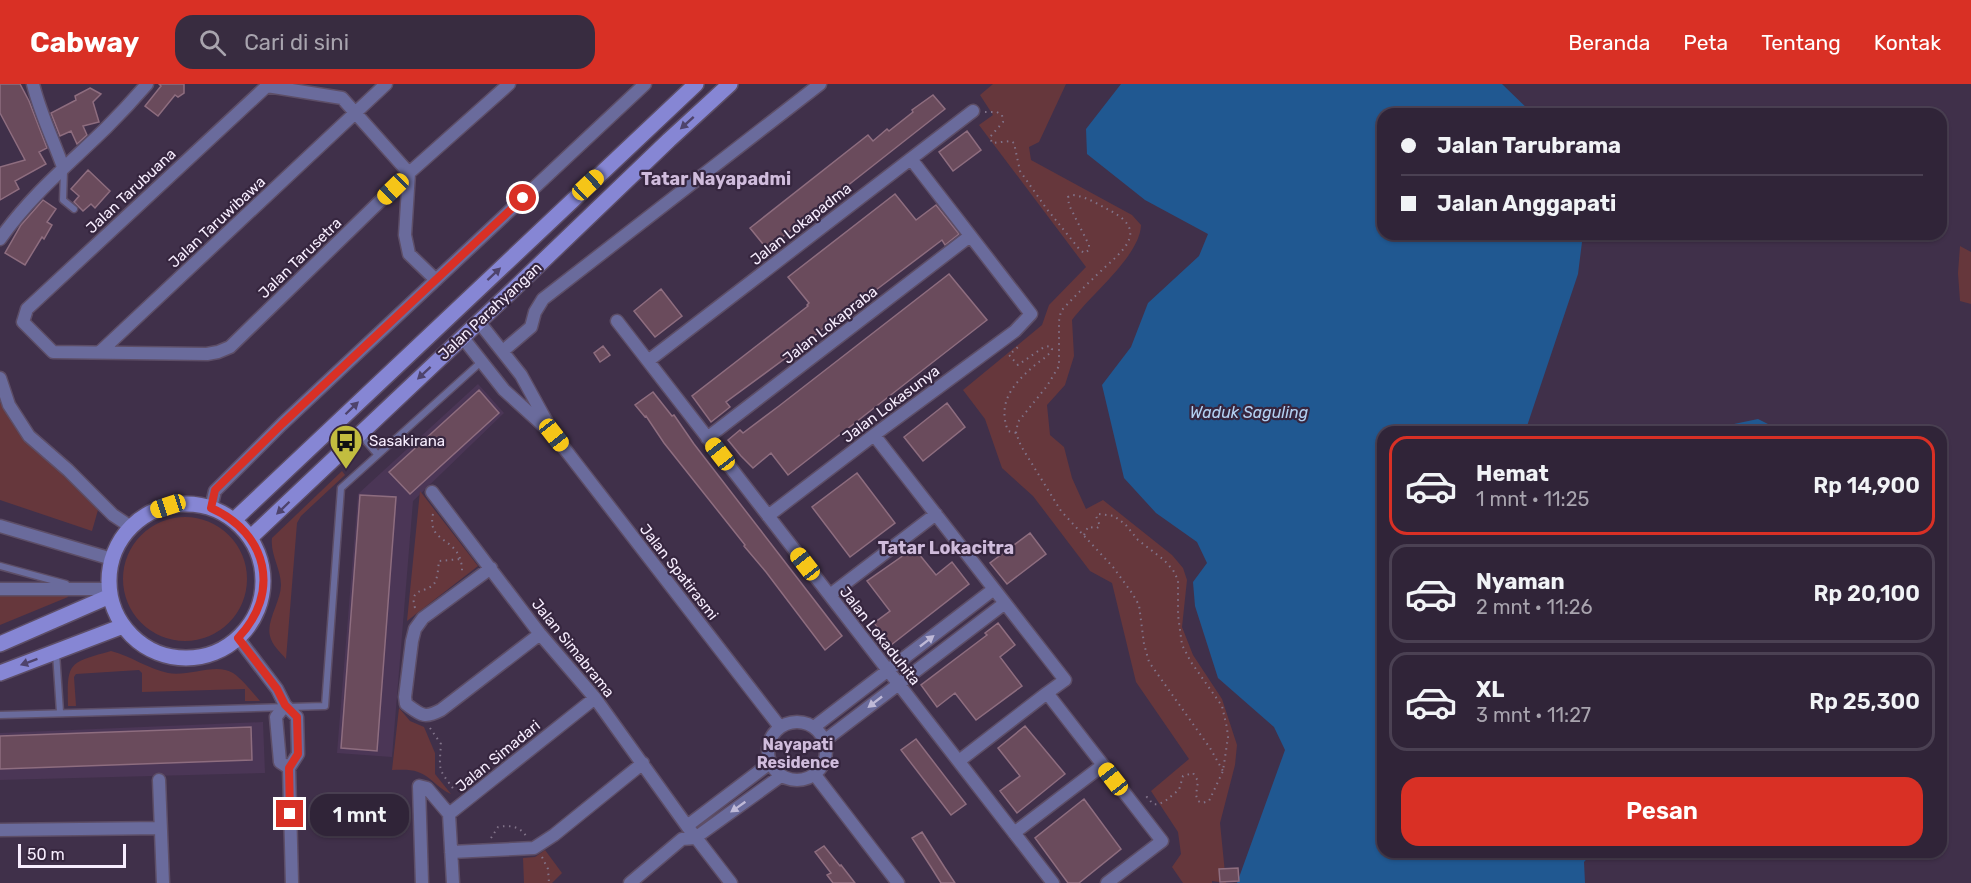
<!DOCTYPE html>
<html lang="id">
<meta charset="utf-8">
<style>
body{margin:0;font-family:Rubik,sans-serif;background:#382c40;color:#f1f3f6;height:100vh;display:flex;flex-direction:column;font-size:22px;white-space:nowrap}
*{box-sizing:border-box;margin:0}
p{font-size:20px;color:#a8a4ae}
.icon{flex:none;width:33px;height:33px;fill:none;stroke:currentColor;stroke-width:2;stroke-linecap:round;stroke-linejoin:round}
.map{position:relative;flex:1;overflow:hidden}
.drawer{position:absolute;left:1377px;top:342px;width:570px;height:432px;display:flex;flex-direction:column;background:#302438;border-radius:18px;box-shadow:0 2px 4px #0004,0 0 0 2px #4b4153}
.drawer>*{flex:none}
.hud{position:absolute;left:1377px;top:24px;width:570px;height:132px;border-radius:18px;box-shadow:0 2px 4px #0004,0 0 0 2px #4b4153;display:grid;align-content:center;height:132px;padding:0 24px;background:#302438}
.scale{position:absolute;left:18px;bottom:15px;width:108px;box-sizing:border-box;padding-left:6px;border:3px solid #f7edfe;border-top:0;font-size:16px;line-height:21px;white-space:nowrap;color:#f7edfe;-webkit-text-stroke:4px #36263f;paint-order:stroke}
.end{position:absolute;width:27px;height:27px;margin:-14px;border:8px solid #d93025;background:#fff;box-shadow:0 0 0 3px #fff}
.from{border-radius:50%}
.bubble{position:absolute;height:42px;border-radius:18px;background:#302438;box-shadow:0 2px 4px #0004,0 0 0 2px #4b4153;font-size:20px;font-weight:600;line-height:42px;text-align:center}
.car{position:absolute;width:18px;height:36px;margin:-18px -9px;border-radius:8px;box-shadow:0 0 4px 2px #0007;background:linear-gradient(#f5c518 24%,#345 0 40%,#f5c518 0 76%,#345 0 86%,#f5c518 0)}
.hud b{display:flex;align-items:center;gap:21px;height:57px;font-size:22px}
.hud b+b{border-top:2px solid #4b4153}
.hud i{width:15px;height:15px;background:#f1f3f6}
ul{padding:10px 0 0;list-style:none}
li{display:flex;align-items:center;gap:18px;height:99px;margin:0 12px 9px;padding:0 12px;border:3px solid #4b4153;border-radius:18px}
li div{flex:1}
li b{display:block;font-size:22px}
li em{font-style:normal;font-weight:600}
li.on{border-color:#d93025}
li>.icon{width:54px;height:54px;stroke-width:1.5}
.cta{display:flex;gap:12px;margin-top:auto;padding:12px 24px}
.cta a{flex:1;height:69px;border-radius:18px;background:#d93025;color:#fff;font-size:24px;font-weight:600;line-height:69px;text-align:center}
header{display:flex;align-items:center;gap:36px;box-sizing:border-box;height:84px;padding:0 30px;background:#d93025;color:#fff}
header strong{font-size:28px}
nav{display:flex;gap:33px;margin-inline-start:auto;font-size:21px}
.search{width:420px;height:54px;background:#382c40;display:flex;align-items:center;gap:15px;box-sizing:border-box;padding:0 21px;border-radius:18px;color:#a8a4ae;font-size:22px}
.map>svg:first-child{display:block}
.built{fill:#4b3656}
.green{fill:#66373c}
.water{fill:#205891}
.building{fill:#6a4b5c;stroke:#8e6d7f;stroke-width:1.5}
.lines{fill:none;stroke-linecap:round;stroke-linejoin:round}
.lane-casing{stroke:#5d4e67;stroke-width:9}
.street-casing{stroke:#5d4e67;stroke-width:15}
.secondary-casing{stroke:#5d4e67;stroke-width:18}
.path{stroke:#817389;stroke-width:2;stroke-dasharray:1.5 4.5;stroke-linecap:butt}
.lane{stroke:#6a6b9c;stroke-width:6}
.street{stroke:#6a6b9c;stroke-width:12}
.secondary{stroke:#8686d4;stroke-width:15}
.oneway{fill:#4e436c}
.oneway2{fill:#bfb9d7}
.route{stroke:#d93025;stroke-width:8}
.labels{text-anchor:middle;stroke-width:4.5;stroke-linejoin:round;paint-order:stroke}
.street-label{font-size:15px;fill:#f7edfe;stroke:#36263f}
.poi-label{font-size:15px;fill:#f7edfe;stroke:#36263f;text-anchor:start}
.water-label{font-size:16px;font-style:italic;fill:#b3d1f2;stroke:#36263f}
.neighbourhood-label{font-size:16px;font-weight:bold;fill:#d0bcdc;stroke:#36263f}
.quarter-label{font-size:18px;font-weight:bold;fill:#d0bcdc;stroke:#36263f}
</style>
<header>
<strong>Cabway</strong>
<div class="search"><svg class="icon" aria-label="search" viewBox="0 0 24 24"><circle cx="10" cy="10" r="6"/><path d="M15 15l6 6"/></svg>Cari di sini</div>
<nav><a>Beranda</a><a>Peta</a><a>Tentang</a><a>Kontak</a></nav>
</header>
<div class="map">
<svg width="1971" height="799" viewBox="0 0 1971 799">
<rect width="100%" height="100%" fill="#40304a"/>
<path class="built" d="M478,300L504,329L413,417L392,673L337,669L358,410Z
M263,638L265,689L0,696V649Z"/>
<path class="green" d="M993,0H1066L1039,58L1029,63L1031,76L1132,131L1141,141C1140,172 1091,210 1072,236L1074,272L1065,301L1047,321L1050,351L1064,363L1072,394L1086,425L1103,416L1172,471L1183,484L1187,496L1182,543L1193,571L1222,615L1237,661L1235,681L1220,739L1226,799L1212,797V799H1183L1172,783L1181,770L1178,748L1151,707L1189,675L1136,598L1112,499L1090,487L1033,412L1002,384L985,335L963,306L1042,241L1049,221L1086,183L979,41L993,31L980,11Z
M1960,162L1971,168V220L1960,217L1958,189Z
M0,318L14,342L98,426L92,447L0,416Z
M342,387L345,391L301,432L297,439L286,575C280,568 272,561 270,552C266,537 281,517 281,501C281,485 270,470 272,454Z
M420,407L478,482L407,537Z
M123 495a62 62 0 1 1 124 0a62 62 0 1 1-124 0Z
M0,508L66,509L68,513L0,541Z
M111,567C131,572 148,585 168,589C189,593 216,578 233,589C243,596 252,608 260,617H245V605L142,608V589L139,586L76,590L74,593L76,622H68C67,578 68,579 111,567Z
M399,624L410,637L424,643L435,669V690L451,710C438,705 431,692 418,688C410,685 400,686 392,686Z
M545,766L562,789L552,799H524L523,774L535,773Z"/>
<path class="water" d="M1121,0H1502L1533,30H1383V150H1583L1578,190L1525,348H1383V768H1593L1584,778L1585,799H1237L1285,666L1274,643L1218,594L1195,522L1193,498L1207,479L1197,458L1156,429L1124,394L1102,301L1131,263L1148,219L1199,172L1208,150L1145,116L1087,70L1086,45Z
M1758,335L1784,348H1723L1734,340Z"/>
<path class="building" d="M0,0H20L29,17L47,64L39,68L46,80L15,97L19,105L0,116V83L25,76L0,29Z
M159,0H184V9L178,13L175,11L158,32L145,22L161,2Z
M90,4L101,10L93,18L99,38L83,42L87,51L77,60L71,47L60,52L51,29L76,16L75,12Z
M933,11L945,25L767,165L750,144L868,51L873,57L887,45L889,47L913,28L912,26Z
M967,47L981,66L953,87L939,68Z
M88,86L110,107L95,124L91,120L83,127L74,118L79,112L71,105Z
M895,110L916,136L936,121L959,150L945,161L942,156L872,209L839,231L806,259L726,318L730,323L711,338L692,312L808,222L807,221L809,219L788,193Z
M43,116L56,125L47,138L52,141L44,155L42,153L25,181L5,169L21,141Z
M949,190L987,236L788,391L771,369L753,384L741,372L728,356L740,346L743,349L779,322Z
M661,205L682,232L655,253L634,227Z
M603,262L610,271L600,278L594,269Z
M479,306L499,329L410,410L389,388Z
M653,308L672,332L674,331L694,360L842,552L825,566L766,488L744,462L745,461L664,359L646,332L645,333L635,321Z
M947,319L965,343L923,377L904,353Z
M857,389L895,439L850,473L812,423Z
M360,411L396,413L377,667L341,664Z
M1030,449L1046,470L1007,500L990,479Z
M914,464L936,491L952,478L969,500L891,561L874,539L890,527L867,497Z
M998,539L1015,561L1000,573L1022,602L976,636L955,609L937,623L921,601L987,551L985,549Z
M1025,642L1065,690L1017,729L1000,707L1020,692L998,664Z
M251,643L252,676L0,685V652Z
M916,655L966,720L951,731L901,666Z
M1084,715L1121,765L1079,799H1068L1035,754Z
M922,748L945,784L955,799H941L931,783L912,754Z
M824,762L840,782L841,781L855,799H833L827,791L831,789L815,768Z
M1238,784L1239,797L1220,798L1219,785Z"/>
<g class="lines">
<g class="lane-casing">
<path id="lane" d="M64,86L63,116L74,125
M360,350L377,370
M0,482L66,500
M56,569L60,628
M0,631L325,622L341,404L481,278"/>
</g>
<g class="street-casing">
<path id="street" d="M33,0C40,29 53,55 63,83
M269,0L27,225L23,238L53,268L207,270L218,268L230,263L409,89L509,0
M267,2L342,14L409,89L405,151L409,170L436,196
M0,155C31,111 68,81 106,44C120,30 134,15 147,0
M617,237L1053,799
M479,238L521,291L554,351L780,643
M463,254L504,306L546,344
M503,267L531,243L535,228L543,215L820,0
M100,268L386,0
M648,277L973,27
M0,294L9,321L29,352L68,386L113,431L131,443
M874,351L1065,596L1047,609L1162,757L1107,799
M707,354L970,152
M432,408L540,550L595,614L687,742L731,799
M211,424L215,407L282,340L645,0
M768,432L874,351L1015,247L1031,230L911,75
M0,442L112,475
M491,484L423,534L415,545L412,557L405,613L406,620C421,631 424,635 441,626L540,550
M0,505H109
M830,511L936,430
M238,554L277,605L285,621
M768 667a29 29 0 1 1 58 0a29 29 0 1 1-58 0Z
M814,643L994,505
M824,657L1005,519
M959,677L1047,609
M289,684L280,678L276,633L285,621L297,633L298,670L289,684L292,799
M815,691L898,799
M159,696L163,799
M687,742L770,679
M0,746L161,744
M1014,749L1103,681
M451,768L534,764L554,751L643,679
M422,799L419,702L427,704L449,730
M453,799L449,730L595,614
M630,799L682,755L695,754L781,692"/>
</g>
<g class="secondary-casing">
<path id="secondary" d="M109 497a77 77 0 1 1 154 0a77 77 0 1 1-154 0Z
M234,436L696,0
M250,454L520,199L669,56L730,0
M0,560L110,512
M0,589L123,542"/>
</g>
<path class="path" d="M985,28H997L1002,31L1003,38L990,53L992,59L1011,57L1014,59L1020,87L1046,124L1080,166L1084,169L1089,166V161L1069,121L1068,113L1072,111C1086,112 1099,121 1111,127C1150,148 1121,168 1101,187C1087,200 1074,213 1061,227L1059,237V282L1047,302L1018,338L1016,349L1021,362L1061,427L1113,483L1132,509L1139,521L1144,560L1149,578L1210,664L1223,687
M1016,349L1008,347C997,318 1013,300 1035,281C1041,276 1049,272 1052,265L1050,262L1044,263L1018,281L1009,271L1019,262
M433,430C426,462 463,451 462,489
M1084,451L1088,443L1097,444L1100,442L1096,432L1099,430L1114,432L1125,440L1138,456L1164,476L1173,486L1178,496V531L1182,561L1191,578L1222,622L1227,644L1228,653L1223,687L1209,717L1202,719L1198,717L1196,711L1198,697L1193,689L1183,692L1179,706C1170,712 1163,722 1153,720L1147,713L1145,715
M415,524C409,504 424,509 433,501C438,496 438,484 439,477L461,475
M430,644L441,660C439,688 438,684 455,707
M491,754L498,743C509,741 520,742 526,752
M542,773L548,785L549,799"/>
<use href="#lane" class="lane"/>
<use href="#street" class="street"/>
<use href="#secondary" class="secondary"/>
</g>
<defs><path id="oneway-solid" d="M-6-.8H1V-3.2L6.5 0L1 3.2V.8H-6Z" transform="scale(1.5)"/></defs>
<g class="oneway">
<use href="#oneway-solid" transform="translate(687 39) rotate(138)"/>
<use href="#oneway-solid" transform="translate(494 190) rotate(-43)"/>
<use href="#oneway-solid" transform="translate(424 289) rotate(137)"/>
<use href="#oneway-solid" transform="translate(352 324) rotate(-44)"/>
<use href="#oneway-solid" transform="translate(283 424) rotate(136)"/>
<use href="#oneway-solid" transform="translate(29 578) rotate(160)"/>
</g>
<g class="oneway2">
<use href="#oneway-solid" transform="translate(927 557) rotate(-38)"/>
<use href="#oneway-solid" transform="translate(875 618) rotate(142)"/>
<use href="#oneway-solid" transform="translate(738 723) rotate(145)"/>
</g>
<g class="lines">
<path class="route" d="M290,730L289,684L298,670L297,633L285,621L277,605L238,554C281,509 268,449 211,424L215,406L282,340L523,114"/>
</g>
<defs>
<g id="bus-pin" transform="scale(1.725)"><path d="M0 17L-7.5 6A9.5 9.5 0 1 1 7.5 6Z" fill="#c2bd3f" stroke="#36263f"/><path d="M-5-6H5V4H4V6H2V4H-2V6H-4V4H-5ZM-3.5-4V0h7V-4ZM-3.5 1.2v1.5H-2V1.2ZM2 1.2v1.5H3.5V1.2Z" fill="#111"/></g>
</defs>
<g fill-rule="evenodd">
<use href="#bus-pin" x="346" y="357"/>
</g>
<g class="labels">
<g class="street-label">
<text transform="translate(131 107) rotate(-43)" y="5">Jalan Tarubuana</text>
<text transform="translate(217 138) rotate(-43)" y="5">Jalan Taruwibawa</text>
<text transform="translate(801 140) rotate(-38)" y="5">Jalan Lokapadma</text>
<text transform="translate(300 174) rotate(-44)" y="5">Jalan Tarusetra</text>
<text transform="translate(490 227) rotate(-43)" y="5">Jalan Parahyangan</text>
<text transform="translate(830 241) rotate(-38)" y="5">Jalan Lokapraba</text>
<text transform="translate(891 320) rotate(-37)" y="5">Jalan Lokasunya</text>
<text transform="translate(679 488) rotate(52)" y="5">Jalan Spatirasmi</text>
<text transform="translate(880 552) rotate(52)" y="5">Jalan Lokaduhita</text>
<text transform="translate(573 564) rotate(51)" y="5">Jalan Simabrama</text>
<text transform="translate(498 672) rotate(-39)" y="5">Jalan Simadari</text>
</g>
<g class="poi-label">
<text x="369" y="362">Sasakirana</text>
</g>
<g class="water-label">
<text x="1249" y="334">Waduk Saguling</text>
</g>
<g class="neighbourhood-label">
<text x="798" y="666">Nayapati<tspan x="798" dy="18">Residence</tspan></text>
</g>
<g class="quarter-label">
<text x="716" y="101">Tatar Nayapadmi</text>
<text x="946" y="470">Tatar Lokacitra</text>
</g>
</g>
</svg>
<div class="scale">50 m</div>
<i class="end from" style="left:523px;top:114px"></i>
<i class="end" style="left:290px;top:730px"></i>
<div class="bubble" style="left:310px;top:710px;width:99px">1 mnt</div>
<i class="car" style="left:588px;top:101px;rotate:47deg"></i>
<i class="car" style="left:393px;top:105px;rotate:226deg"></i>
<i class="car" style="left:554px;top:351px;rotate:142deg"></i>
<i class="car" style="left:720px;top:370px;rotate:322deg"></i>
<i class="car" style="left:168px;top:422px;rotate:252deg"></i>
<i class="car" style="left:805px;top:480px;rotate:322deg"></i>
<i class="car" style="left:1113px;top:695px;rotate:322deg"></i>
<div class="hud">
<b><i class="from"></i>Jalan Tarubrama</b>
<b><i></i>Jalan Anggapati</b>
</div>
<section class="drawer">
<ul>
<li class="on"><svg class="icon" aria-label="car" viewBox="0 0 24 24"><path d="M5 17H2v-5l4-1 3-4h7l3 4 3 1v5h-3M9 17h6M6 11h13"/><circle cx="7" cy="17" r="2"/><circle cx="17" cy="17" r="2"/></svg><div><b>Hemat</b><p>1 mnt · 11:25</p></div><em>Rp 14,900</em></li>
<li><svg class="icon" aria-label="car" viewBox="0 0 24 24"><path d="M5 17H2v-5l4-1 3-4h7l3 4 3 1v5h-3M9 17h6M6 11h13"/><circle cx="7" cy="17" r="2"/><circle cx="17" cy="17" r="2"/></svg><div><b>Nyaman</b><p>2 mnt · 11:26</p></div><em>Rp 20,100</em></li>
<li><svg class="icon" aria-label="car" viewBox="0 0 24 24"><path d="M5 17H2v-5l4-1 3-4h7l3 4 3 1v5h-3M9 17h6M6 11h13"/><circle cx="7" cy="17" r="2"/><circle cx="17" cy="17" r="2"/></svg><div><b>XL</b><p>3 mnt · 11:27</p></div><em>Rp 25,300</em></li>
</ul>
<div class="cta"><a>Pesan</a></div>
</section>
</div>
